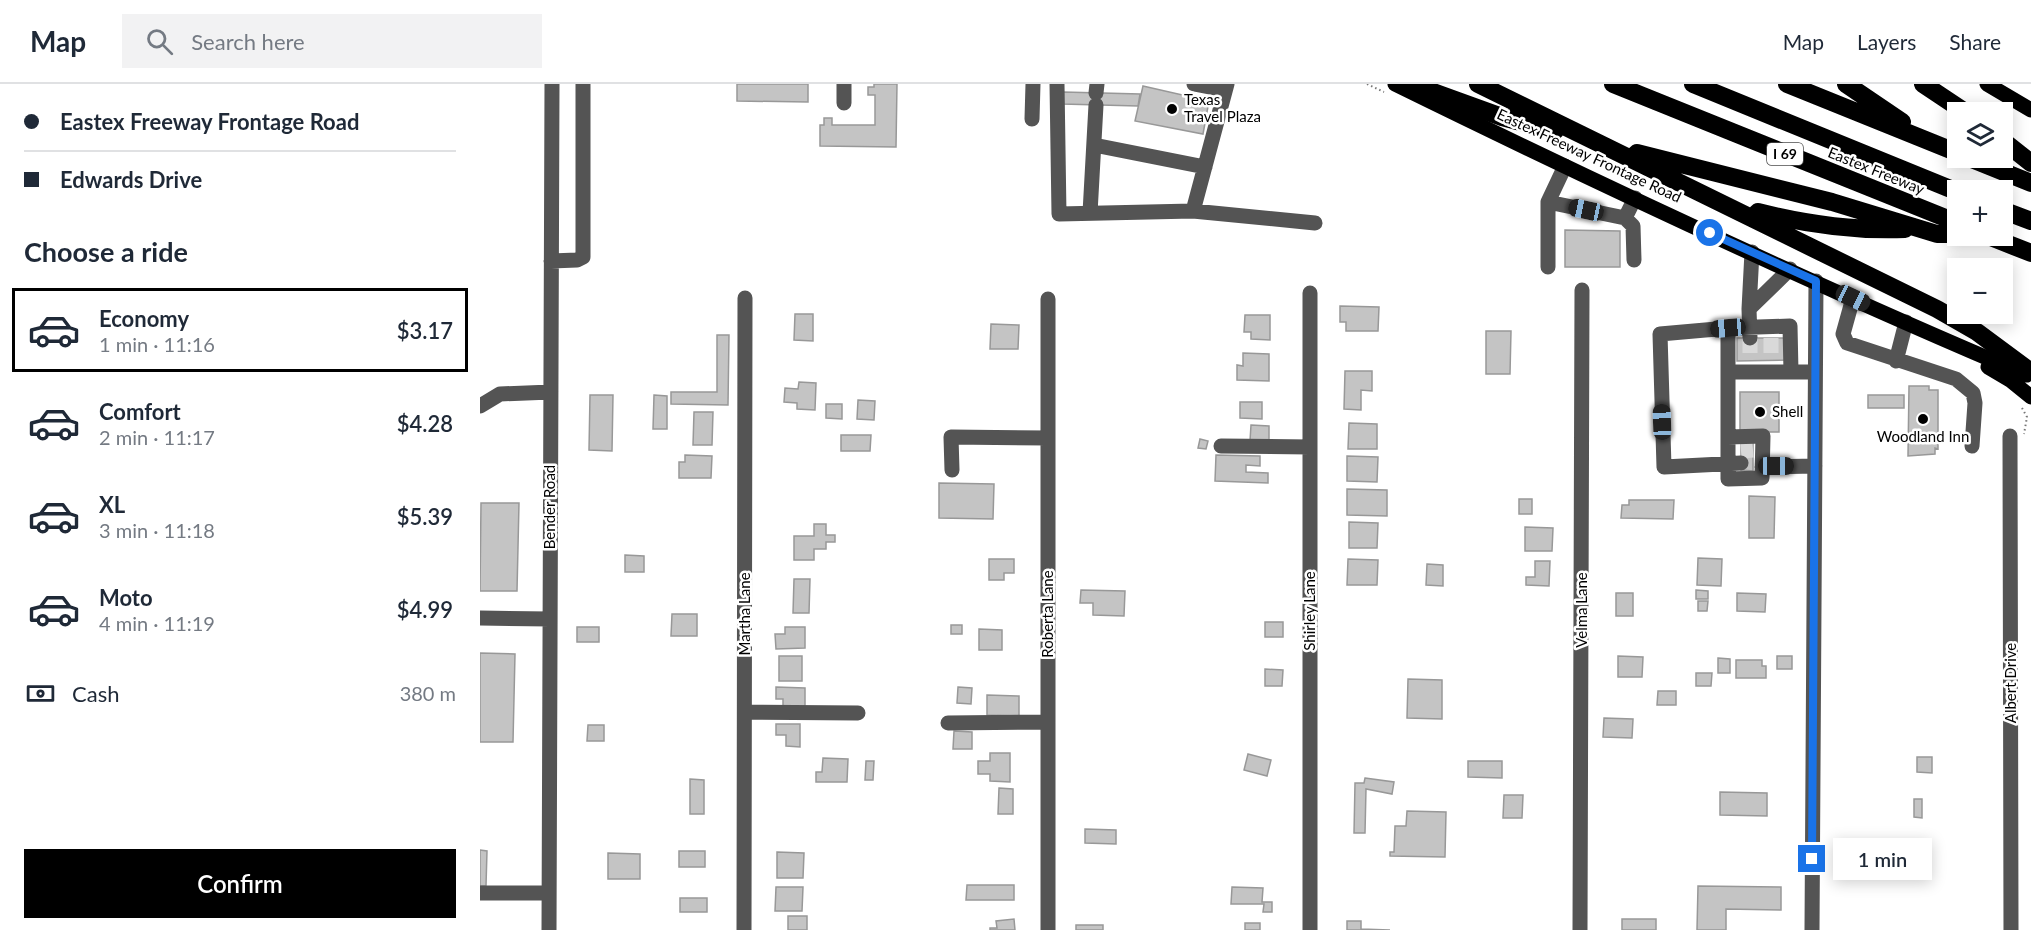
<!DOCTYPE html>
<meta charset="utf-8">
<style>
body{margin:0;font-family:Lato,sans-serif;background:#f2f2f3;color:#1f2937;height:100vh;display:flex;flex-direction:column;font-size:22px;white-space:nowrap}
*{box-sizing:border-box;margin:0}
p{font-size:20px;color:#747a83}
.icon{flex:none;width:33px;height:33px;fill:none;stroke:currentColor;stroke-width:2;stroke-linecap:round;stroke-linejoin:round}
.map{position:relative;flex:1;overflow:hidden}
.side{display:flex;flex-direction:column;background:#fff;width:480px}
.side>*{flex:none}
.guide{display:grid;align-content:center;height:132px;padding:0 24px;background:#fff}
.fabs{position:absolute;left:1467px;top:18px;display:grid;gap:12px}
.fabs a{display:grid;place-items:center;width:66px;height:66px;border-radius:0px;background:#fff;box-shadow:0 3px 15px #0003;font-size:30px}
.end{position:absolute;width:27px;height:27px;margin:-14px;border:8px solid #1a73e8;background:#fff;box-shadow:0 0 0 3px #fff}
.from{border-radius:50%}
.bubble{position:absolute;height:42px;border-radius:0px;background:#fff;box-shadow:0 3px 15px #0003;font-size:20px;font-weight:600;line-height:42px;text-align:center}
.car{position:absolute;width:18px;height:36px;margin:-18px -9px;border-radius:8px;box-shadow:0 0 4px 2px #0007;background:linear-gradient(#222 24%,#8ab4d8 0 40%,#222 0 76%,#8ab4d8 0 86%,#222 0)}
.guide b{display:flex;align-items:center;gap:21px;height:57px;font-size:22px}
.guide b+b{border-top:2px solid #e0e1e3}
.guide i{width:15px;height:15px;background:#1f2937}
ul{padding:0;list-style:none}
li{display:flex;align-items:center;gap:18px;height:84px;margin:0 12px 9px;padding:0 12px;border:3px solid transparent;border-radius:0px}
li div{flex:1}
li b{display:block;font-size:22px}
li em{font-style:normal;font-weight:600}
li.selected{border-color:#000}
li>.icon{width:54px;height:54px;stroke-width:1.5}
h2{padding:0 24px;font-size:27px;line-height:72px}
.pay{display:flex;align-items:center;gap:15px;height:66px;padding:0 24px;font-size:22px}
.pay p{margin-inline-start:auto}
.button{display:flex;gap:12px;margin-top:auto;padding:12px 24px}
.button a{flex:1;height:69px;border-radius:0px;background:#000;color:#fff;font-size:24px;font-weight:600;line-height:69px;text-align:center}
header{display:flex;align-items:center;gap:36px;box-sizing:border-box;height:84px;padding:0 30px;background:#fff;border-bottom:2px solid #e0e1e3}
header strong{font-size:28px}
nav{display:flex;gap:33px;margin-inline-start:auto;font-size:21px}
.search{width:420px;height:54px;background:#f2f2f3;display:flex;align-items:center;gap:15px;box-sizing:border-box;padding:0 21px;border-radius:0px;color:#747a83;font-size:22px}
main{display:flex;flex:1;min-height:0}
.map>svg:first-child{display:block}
.building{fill:#c4c4c4;stroke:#989898;stroke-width:1.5}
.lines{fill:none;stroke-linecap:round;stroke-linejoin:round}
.minor-tunnel{stroke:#d9d9d9;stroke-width:15;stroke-dasharray:15 8;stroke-linecap:butt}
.path{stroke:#767676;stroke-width:2;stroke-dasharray:1.5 3;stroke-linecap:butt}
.minor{stroke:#545454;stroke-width:15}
.major{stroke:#000;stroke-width:15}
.highway{stroke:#000;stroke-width:18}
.route{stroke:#1a73e8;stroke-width:8}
.poi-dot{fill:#000;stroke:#fff;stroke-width:2}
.labels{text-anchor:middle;stroke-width:5;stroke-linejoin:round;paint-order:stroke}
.shield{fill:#fff;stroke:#4c4c4c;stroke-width:1.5}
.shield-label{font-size:14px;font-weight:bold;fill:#000}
.poi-label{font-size:15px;fill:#000;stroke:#fff;text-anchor:start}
.street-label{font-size:15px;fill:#000;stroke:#fff}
</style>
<header>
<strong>Map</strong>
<div class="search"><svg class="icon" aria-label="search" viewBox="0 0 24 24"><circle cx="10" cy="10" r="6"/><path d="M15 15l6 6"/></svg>Search here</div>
<nav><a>Map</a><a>Layers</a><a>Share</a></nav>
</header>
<main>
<section class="side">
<div class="guide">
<b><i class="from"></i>Eastex Freeway Frontage Road</b>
<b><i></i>Edwards Drive</b>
</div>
<h2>Choose a ride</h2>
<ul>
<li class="selected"><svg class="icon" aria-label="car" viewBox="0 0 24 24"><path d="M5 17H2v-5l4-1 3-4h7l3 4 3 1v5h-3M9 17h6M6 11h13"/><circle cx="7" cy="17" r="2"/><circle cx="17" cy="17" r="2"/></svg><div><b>Economy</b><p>1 min · 11:16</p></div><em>$3.17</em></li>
<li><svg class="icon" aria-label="car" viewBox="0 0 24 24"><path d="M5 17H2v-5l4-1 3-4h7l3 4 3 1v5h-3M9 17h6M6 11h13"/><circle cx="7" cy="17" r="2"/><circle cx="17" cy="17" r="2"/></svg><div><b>Comfort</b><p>2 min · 11:17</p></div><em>$4.28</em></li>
<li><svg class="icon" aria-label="car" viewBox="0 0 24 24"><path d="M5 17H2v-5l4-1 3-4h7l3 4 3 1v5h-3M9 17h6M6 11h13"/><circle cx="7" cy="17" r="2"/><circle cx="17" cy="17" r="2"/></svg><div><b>XL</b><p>3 min · 11:18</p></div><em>$5.39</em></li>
<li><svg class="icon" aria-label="car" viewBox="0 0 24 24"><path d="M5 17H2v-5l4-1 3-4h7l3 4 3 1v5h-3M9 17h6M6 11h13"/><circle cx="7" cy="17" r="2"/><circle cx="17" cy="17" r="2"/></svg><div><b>Moto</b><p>4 min · 11:19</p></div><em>$4.99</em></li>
</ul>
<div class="pay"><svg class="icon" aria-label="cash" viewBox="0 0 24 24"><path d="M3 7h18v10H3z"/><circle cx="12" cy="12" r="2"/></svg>Cash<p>380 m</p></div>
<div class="button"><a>Confirm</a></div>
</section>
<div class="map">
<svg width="1551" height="846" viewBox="0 0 1551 846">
<rect width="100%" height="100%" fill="#fff"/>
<path class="building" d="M257,0H328V18L257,17Z
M394,0H417L416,63L340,62V41H344V34H352V41H395V11H388V3H394Z
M663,2L729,17L723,50L655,37Z
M583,8L660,10L658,22L582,20Z
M1085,146L1140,147V183H1085Z
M860,222L899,223L898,247H866V238H860Z
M315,230H333V257L314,256Z
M765,231H790V256L771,255V248H764Z
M511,240L539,241L538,265H510Z
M1006,247H1031L1030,290H1006Z
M237,251H249L248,321L191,320V308H237Z
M1257,254H1306L1307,276L1257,277Z
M763,269L789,270V297L757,296V281L763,282Z
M865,287H892V307L881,306V326L864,325Z
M319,298L336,299L335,326L317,325V319L304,318L305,304L318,305Z
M1429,302H1449V306H1458V365L1455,364V370L1428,372Z
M1260,308H1299V348H1260Z
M110,311H133L132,367L109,366Z
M174,311L187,312V345H173Z
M1388,311H1424V324H1388Z
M378,316L395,317L394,336L377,335Z
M760,318H782V335L760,334Z
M346,320H362V335L346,334Z
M214,328H233L232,361H213Z
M869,339L897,340V365H868Z
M771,341L789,342V357H770Z
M361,351H391L390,367H361Z
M720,355L728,357L726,365L718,364Z
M1261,356H1273V387L1261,386Z
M205,371L232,372L231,394H199V378H205Z
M736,371L780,372V382L766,381V388L788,389V399L735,397Z
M867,372L898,373L897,398L867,397Z
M459,399L514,400L513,435L459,434Z
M867,405L907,406V432L867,431Z
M1269,412L1295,413L1294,454H1269Z
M1039,415H1052V430H1039Z
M1149,416H1194L1193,435L1141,434L1142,421H1149Z
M1,419H39L37,507H0Z
M869,438L898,439L897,464H869Z
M334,440H346V451H355V458H346V465H334V476H314V452H334Z
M1045,443L1073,444L1072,467H1045Z
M145,471L164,472V488H145Z
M1218,474L1242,475L1241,502L1217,501Z
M509,475H534V489H524V496H509Z
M868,475L898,476L897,501H867Z
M1055,477H1070L1069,502L1046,501V493H1055Z
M947,480L963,481V502L946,501Z
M314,495H330L329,529H313Z
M601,506L645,507L644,532L613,531V519H600Z
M1216,506L1228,507V515H1216Z
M1136,509H1153V532H1136Z
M1257,509L1286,510L1285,528L1257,527Z
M1218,517H1228L1227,527H1218Z
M192,530H217V552H191Z
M785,538H803V553H785Z
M471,541H482V550H471Z
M97,543H119V558H97Z
M305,543H325V564L296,565L295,550H305Z
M499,545L522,546V566H499Z
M0,569L35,570L33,658H0Z
M299,572H322V597H299Z
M1138,572L1163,573L1162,593H1138Z
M1297,572H1312V585H1297Z
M1238,574L1250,575V589H1238Z
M1256,576H1282V582H1286V594H1256Z
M785,585L803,586L802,602H785Z
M1216,589H1232L1231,602H1216Z
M928,595L962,596V635L927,634Z
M296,603L325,604V626H303V615H296Z
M478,603L492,604L491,620L477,619Z
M1178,607H1196V621H1177Z
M507,611L539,612V632L507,631Z
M1124,634L1153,635L1152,654L1123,653Z
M296,640H320V663L306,662V651H296Z
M108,641H124V657H107Z
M474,647L492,648V665H473Z
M510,669H530V698L510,697V690H498V677H510Z
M768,670L791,676L787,692L764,686Z
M1437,673H1452V689L1437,688Z
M343,674L368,675L367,698H336V688H342Z
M386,677H394L393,696H385Z
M988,677H1022V694L988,693Z
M885,694L914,698L912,710L886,705L885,749H874L875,699H884Z
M210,695L224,696V730H210Z
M519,704L533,705V730H518Z
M1240,708L1287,709V732L1240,731Z
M1024,711H1043L1042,734H1023Z
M1434,715H1442V734L1434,733Z
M927,727L966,728L965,773L910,772V768H914L915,742H926Z
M605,745L636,746V760L605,759Z
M0,766L7,767L6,802H0Z
M199,767H225V783H199Z
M297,768L324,769L323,794H297Z
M128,769L160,770V795H128Z
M487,801H534V816H486Z
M1218,802L1301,803V826L1246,825V846H1217Z
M296,803H323L322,827H295Z
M752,803L783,804L782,818H792V828H783L784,820H751Z
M200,814H227V828H200Z
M308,832H327V846H308Z
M534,835L535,846H510V844H517L516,837Z
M1142,835H1176V846H1142Z
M867,837H881V845L910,846H867Z
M765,839H780V846H765Z
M596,841H623V846H596Z"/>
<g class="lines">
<path class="minor-tunnel" d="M1270,254V277
M1291,254V276
M1261,367L1273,366"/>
<path class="path" d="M887,0L904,8
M1542,324L1547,333L1544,350"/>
<path class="minor" d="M577,0L579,130L713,127L835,139
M714,0L745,6
M616,9L617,0
M364,19V0
M552,35L553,0
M614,61L725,83
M1068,118L1145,134
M713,127L747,0
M610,129L616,21
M1154,176L1153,142L1145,134L1155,114
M71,177L97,176L103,173V0
M1068,183V118L1085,82
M1373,214L1363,250L1367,259L1476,295L1493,309L1495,319L1492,362
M1269,225L1310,185
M1248,244V288H1335
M1270,254L1269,225L1272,168
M1416,277L1426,238
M1248,288V395L1282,394L1283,352L1248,353
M0,322L20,310L71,308
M1530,352L1531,846
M741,362L830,363
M1261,379L1184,383L1180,250L1248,244L1310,242L1311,288
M1282,383L1335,382
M472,386L471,353L568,354
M0,534L70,535
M265,628L378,629
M468,639L568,638
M0,809H69
M69,846L72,0
M264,846L265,214
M568,846V215
M830,846V209
M1100,846L1102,206
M1332,846L1336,197"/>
<path class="major" d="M915,0C1123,102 1334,201 1547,291
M1507,0L1551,26
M1508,283L1530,296L1551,313"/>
<path class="highway" d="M931,0L1022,33L1075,47
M998,0L1457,225L1497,248L1551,288
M1133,0L1478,139
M1213,0L1478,108
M1307,0L1478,69
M1366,0L1422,38
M1443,0L1485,28
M1522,56L1551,79
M1157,69L1352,118L1457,150H1478
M1489,74L1551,99
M1522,126L1551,137
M1278,128C1326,140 1375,147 1425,145
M1508,152L1551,169"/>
</g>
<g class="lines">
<path class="route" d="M1230,149L1336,197L1332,775"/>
</g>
<g class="poi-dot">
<circle cx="692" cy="25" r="6"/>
<circle cx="1280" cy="328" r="6"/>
<circle cx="1443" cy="335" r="6"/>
</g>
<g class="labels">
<rect class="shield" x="1287" y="59" width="36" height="22" rx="4.5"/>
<g class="shield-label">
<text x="1305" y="75">I 69</text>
</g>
<g class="poi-label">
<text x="704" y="21">Texas<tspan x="704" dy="17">Travel Plaza</tspan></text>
<text x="1292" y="333">Shell</text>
<text x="1443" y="358" text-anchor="middle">Woodland Inn</text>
</g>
<g class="street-label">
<text transform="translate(1109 72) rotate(25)" y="5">Eastex Freeway Frontage Road</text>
<text transform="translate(1396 87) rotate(22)" y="5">Eastex Freeway</text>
<text transform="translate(70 423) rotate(-90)" y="5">Bender Road</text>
<text transform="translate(1102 526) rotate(-90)" y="5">Velma Lane</text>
<text transform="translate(830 527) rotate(-90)" y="5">Shirley Lane</text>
<text transform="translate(265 530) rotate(-90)" y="5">Martha Lane</text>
<text transform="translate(568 530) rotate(-90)" y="5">Roberta Lane</text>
<text transform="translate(1531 599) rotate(-90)" y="5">Albert Drive</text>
</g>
</g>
</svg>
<div class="fabs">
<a><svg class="icon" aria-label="layers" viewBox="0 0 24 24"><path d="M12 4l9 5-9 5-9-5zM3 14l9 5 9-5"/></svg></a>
<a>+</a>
<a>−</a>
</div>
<i class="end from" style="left:1230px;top:149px"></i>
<i class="end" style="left:1332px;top:775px"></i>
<div class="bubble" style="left:1353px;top:754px;width:99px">1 min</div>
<i class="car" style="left:1106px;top:126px;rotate:282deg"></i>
<i class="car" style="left:1373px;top:214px;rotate:115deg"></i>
<i class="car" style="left:1248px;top:244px;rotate:265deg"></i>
<i class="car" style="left:1182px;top:338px;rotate:358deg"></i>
<i class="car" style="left:1296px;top:382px;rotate:90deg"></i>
</div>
</main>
